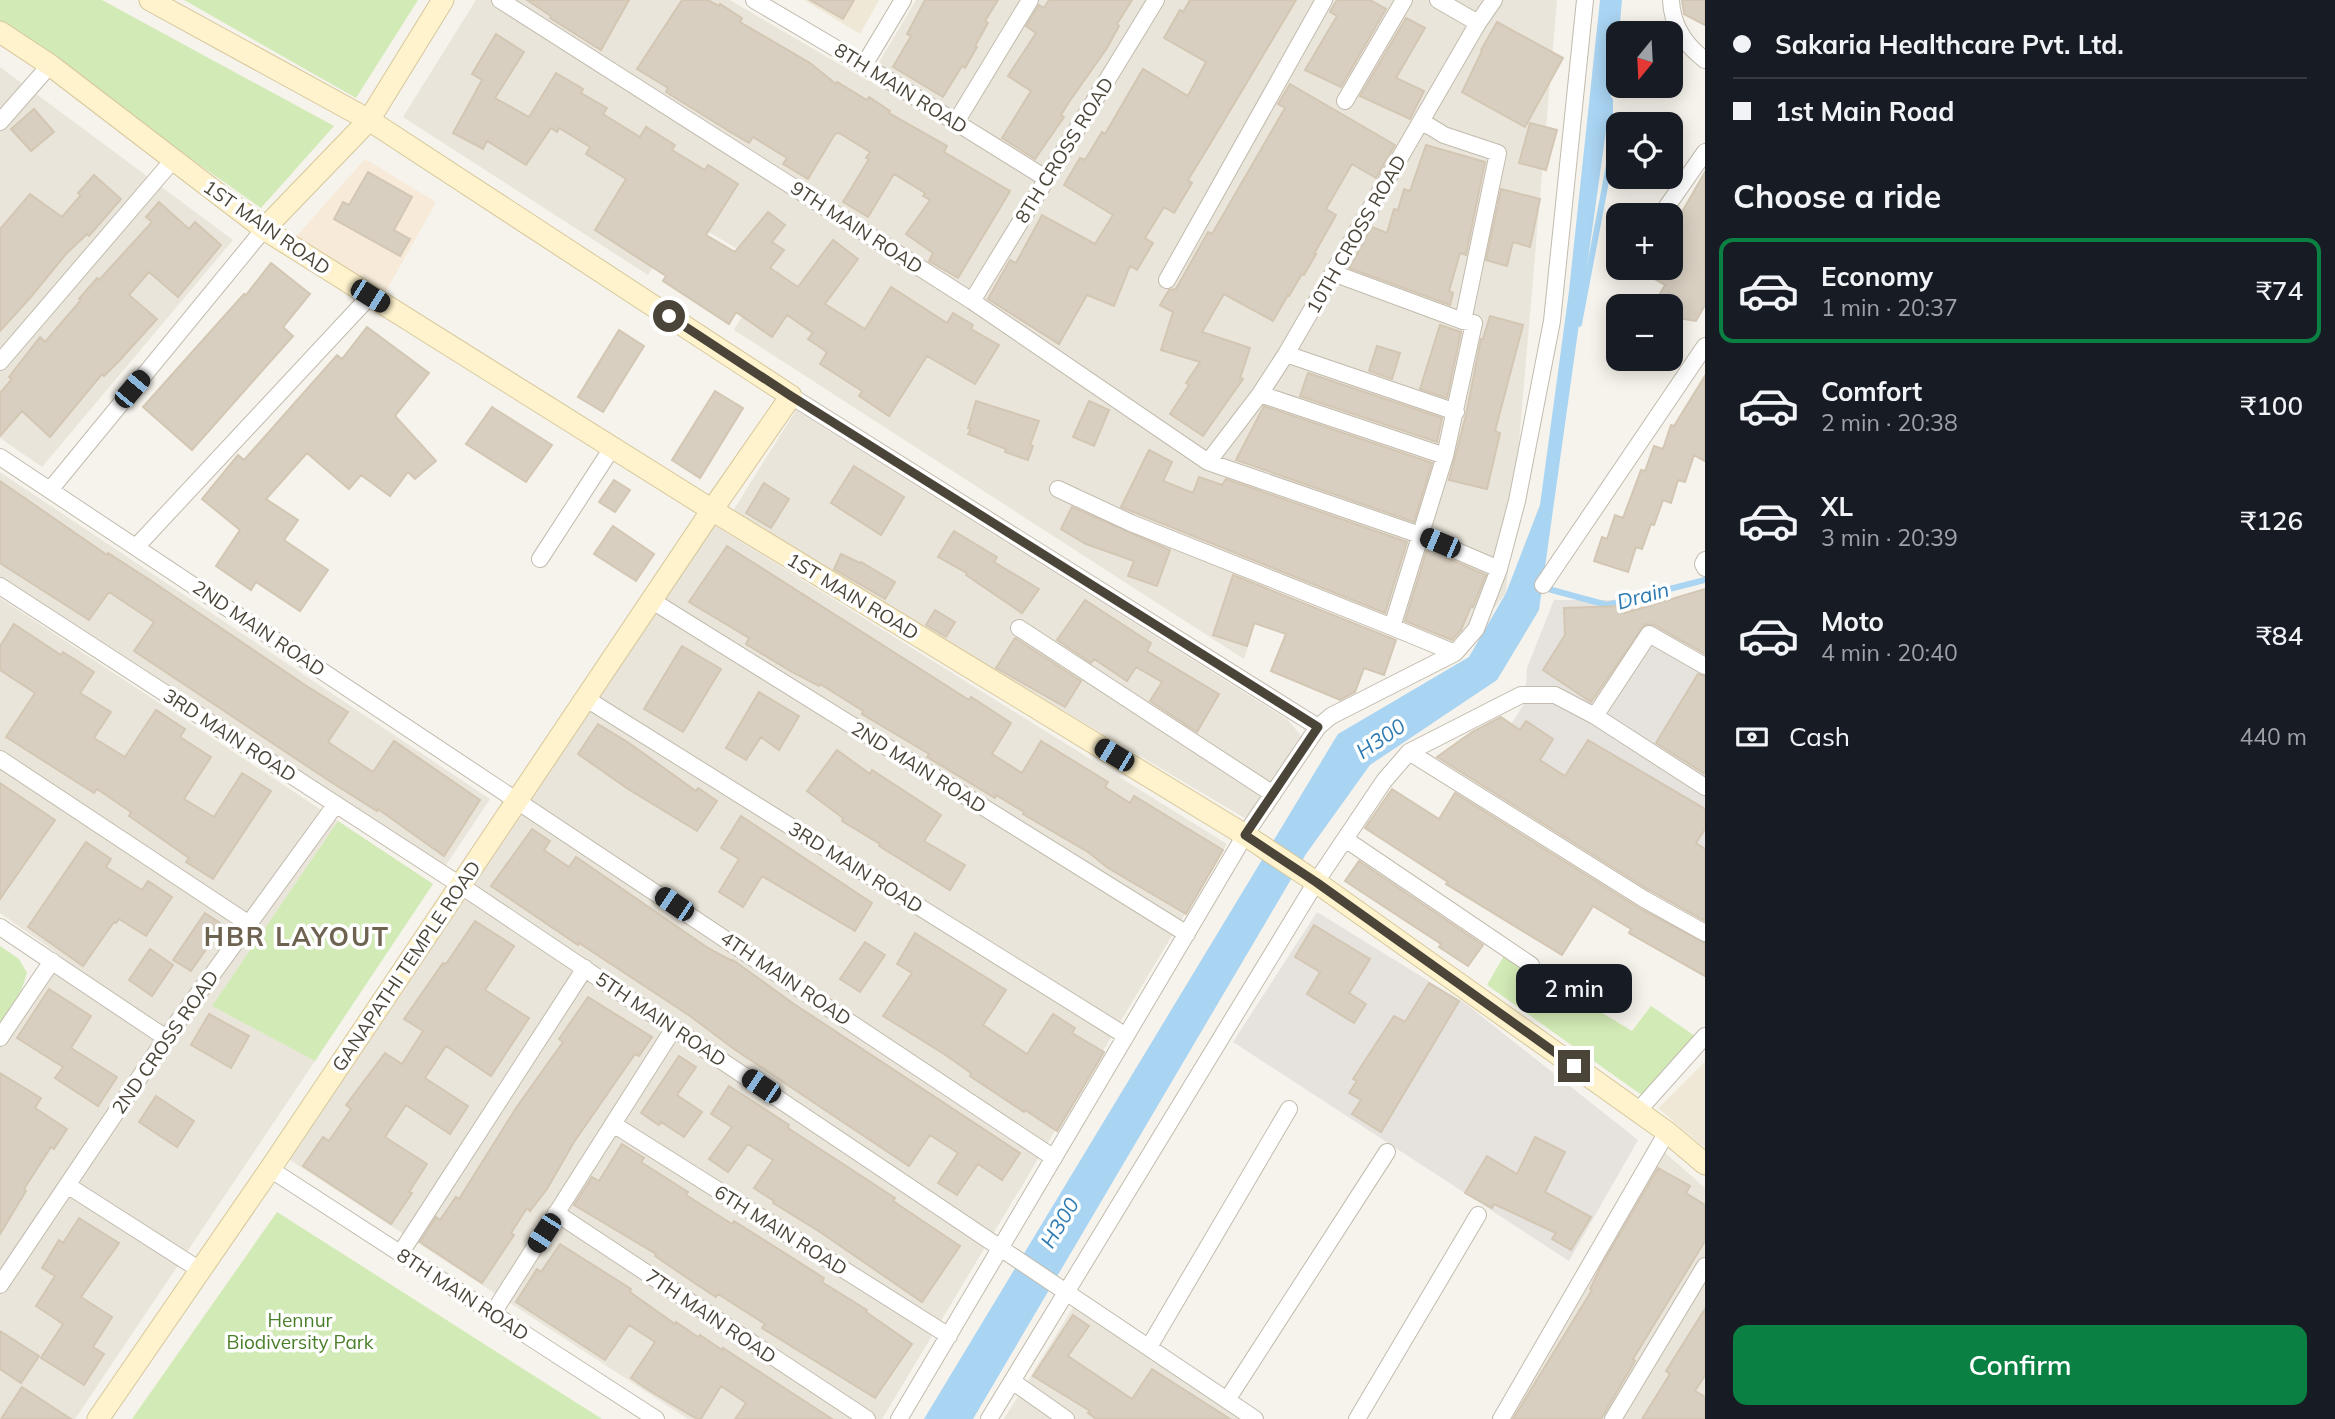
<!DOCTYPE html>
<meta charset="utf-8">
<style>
body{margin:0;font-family:Mulish,sans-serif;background:#242831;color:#f1f3f6;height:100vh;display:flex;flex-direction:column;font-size:26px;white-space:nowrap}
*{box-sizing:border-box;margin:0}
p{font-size:23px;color:#9ea1a6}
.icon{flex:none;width:38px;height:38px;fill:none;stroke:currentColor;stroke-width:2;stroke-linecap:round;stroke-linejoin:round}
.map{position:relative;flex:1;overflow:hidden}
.side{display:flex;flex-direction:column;background:#171b24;width:630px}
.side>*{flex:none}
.top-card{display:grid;align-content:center;height:154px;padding:0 28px;background:#171b24}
.needle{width:46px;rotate:198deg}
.buttons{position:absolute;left:1606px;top:21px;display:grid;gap:14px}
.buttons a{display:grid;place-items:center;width:77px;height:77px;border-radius:14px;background:#171b24;box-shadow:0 4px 18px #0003;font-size:35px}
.end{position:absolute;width:32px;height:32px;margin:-16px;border:9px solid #4b4439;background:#fff;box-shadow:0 0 0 4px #fff}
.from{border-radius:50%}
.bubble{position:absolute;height:49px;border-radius:14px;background:#171b24;box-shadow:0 4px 18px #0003;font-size:23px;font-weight:600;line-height:49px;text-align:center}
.car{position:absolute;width:21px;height:42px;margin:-21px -10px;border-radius:9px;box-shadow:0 0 5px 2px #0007;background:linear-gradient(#222 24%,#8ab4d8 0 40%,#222 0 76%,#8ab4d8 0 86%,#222 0)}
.top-card b{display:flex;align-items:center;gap:24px;height:66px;font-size:26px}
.top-card b+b{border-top:2px solid #363941}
.top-card i{width:18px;height:18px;background:#f1f3f6}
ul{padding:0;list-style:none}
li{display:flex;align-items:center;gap:21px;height:105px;margin:0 14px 10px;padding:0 14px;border:4px solid transparent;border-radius:14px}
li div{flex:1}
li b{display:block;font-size:26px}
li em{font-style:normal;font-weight:600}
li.active{border-color:#0b8043}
li>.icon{width:63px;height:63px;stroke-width:1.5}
h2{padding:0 28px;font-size:32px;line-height:84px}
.pay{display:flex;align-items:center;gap:18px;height:77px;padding:0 28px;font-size:26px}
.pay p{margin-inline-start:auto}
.cta{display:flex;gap:14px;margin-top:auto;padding:14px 28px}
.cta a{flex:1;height:80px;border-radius:14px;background:#0b8043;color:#fff;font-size:28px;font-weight:600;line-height:80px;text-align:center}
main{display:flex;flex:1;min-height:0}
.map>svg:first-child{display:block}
.residential{fill:#eae5da}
.commercial{fill:#f7ead8}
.industrial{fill:#e6e2dd}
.education{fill:#efe8d6}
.green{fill:#d2eab5}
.water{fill:#a9d4f2}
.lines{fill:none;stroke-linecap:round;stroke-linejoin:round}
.stream{stroke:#a9d4f2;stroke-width:6}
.building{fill:#d8cfc1;stroke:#d3c7b4;stroke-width:2}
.street-casing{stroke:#c2bbae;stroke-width:18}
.secondary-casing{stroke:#d6c79b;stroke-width:23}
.street{stroke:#fff;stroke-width:16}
.secondary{stroke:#fff3cd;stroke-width:21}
.route{stroke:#4b4439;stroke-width:9}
.labels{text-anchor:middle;stroke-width:7;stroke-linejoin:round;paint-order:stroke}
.street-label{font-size:19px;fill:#4b4439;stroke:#fff}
.park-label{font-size:19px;fill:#4a7f2a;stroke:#fff}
.water-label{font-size:21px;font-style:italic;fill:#2e7ab2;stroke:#fff}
.district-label{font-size:26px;font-weight:bold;letter-spacing:2px;fill:#6e6250;stroke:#fff}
</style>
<main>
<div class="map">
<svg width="1705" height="1419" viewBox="0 0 1705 1419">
<rect width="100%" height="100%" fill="#f6f3ec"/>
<path class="residential" d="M476,0H730L868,81L916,0H1557L1506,593L1460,650L1271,577L1244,659L734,330L770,268L683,217L648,275L403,117Z
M0,67L233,240L42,467L0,438Z
M796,410L1288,720L1302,737L1248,820L731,514Z
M0,472L490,799L444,868L0,580Z
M714,525L1227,844L882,1419H688L287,1158Z
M0,598L338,821L212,1006L315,1061L75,1419H0V1048L61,956L0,913Z
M1663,1151L1705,1188V1419H1511Z
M1074,1306L1242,1419H1004Z"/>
<path class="commercial" d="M365,159L436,202L385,293L295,238Z"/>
<path class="industrial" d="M1554,600H1627L1705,659V893L1489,760L1525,702L1527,668Z
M1317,912L1466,1004L1638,1140L1569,1261L1233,1042Z"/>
<path class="education" d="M804,0H879L860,34Z
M1705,1062V1148L1658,1108Z"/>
<path class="green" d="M0,0H102L334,126L261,208L0,25Z
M184,0H418L356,98Z
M338,821L433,884L315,1061L212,1006Z
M0,946L19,959L27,973L21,991L0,1023Z
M1505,954L1632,1031L1651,1006L1695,1036L1643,1096L1487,985Z
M277,1212L602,1419H132Z"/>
<path class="water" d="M1600,0H1622L1618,45L1539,610L1497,680L1370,765L1306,854L973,1419H924L1338,734L1469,657L1506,593L1540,505L1569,291Z"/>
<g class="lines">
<path class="stream" d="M1579,324L1610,160V100
M1541,587L1607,605L1705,580"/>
</g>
<path class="building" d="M527,0H629L601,50L550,18L551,16Z
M682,0H708L719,6L720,4L742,18L740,22L810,63L836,84L837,82L867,100L869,97L890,111L889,113L947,146L944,152L1010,191L958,278L929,261L933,253L906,234L930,200L923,196L925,193L894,174L868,217L843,202L869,159L866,158L870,152L839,133L835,134L808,179L783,164L787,158L753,137L749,143L727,130L666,92L668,88L637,69Z
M810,0H854L843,19Z
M925,0H998L985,21L988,23L975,46L977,47L965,68L962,66L943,97L893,67L911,36L907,34Z
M1049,0H1132L1117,24L1119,26L1107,48L1069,102L1061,115L1064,117L1035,159L1002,138L1031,91L1008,76L1036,33L1026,26L1039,5L1044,8Z
M1190,0H1296L1207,149L1188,180L1192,183L1174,213L1164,207L1145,238L1153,243L1137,270L1130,266L1114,306L1087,295L1059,344L988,299L1010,260L1016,263L1042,215L1095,244L1113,215L1064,185L1080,158L1085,160L1102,132L1105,134L1143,69L1188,96L1206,62L1164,38L1180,10L1183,12Z
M1337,0H1370L1386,9L1341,87L1305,70L1337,16L1330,12Z
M1682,0H1705V25L1684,14Z
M1406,18L1425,28L1396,78L1424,91L1410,119L1360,96Z
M1497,22L1563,58L1525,127L1462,92L1482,51L1481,50Z
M496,34L524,52L495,98L529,117L556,73L583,89L581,93L607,108L603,114L640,137L646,127L675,145L672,150L705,170L708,165L738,184L706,235L735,252L768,212L785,225L772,242L784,250L770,268L798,287L833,240L858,259L825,304L865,329L891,287L947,323L953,313L973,325L971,329L999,345L975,384L927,356L889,416L859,396L862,391L820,364L827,352L808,339L813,333L787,315L772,337L736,312L729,324L663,281L666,276L595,230L626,179L586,154L590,147L559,128L557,132L551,128L526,165L487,141L483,149L453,133L482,80L472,74Z
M1290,84L1395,145L1376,178L1352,164L1326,209L1336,215L1314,254H1316L1304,275L1302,274L1289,296L1288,295L1273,321L1224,294L1202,332L1250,348L1240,378L1243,379L1203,436L1170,414L1189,385L1186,383L1200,362L1161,350L1173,312L1160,305L1169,290L1176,289L1208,232L1212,234L1285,108L1278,104Z
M34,109L54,132L31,151L11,129Z
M1530,123L1557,130L1546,170L1519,163Z
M1426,145L1485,162L1466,255L1460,253L1449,291L1453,293L1450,305L1349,268L1372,227L1387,233L1394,209L1398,210L1404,189L1410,191Z
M368,172L412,197L394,230L410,239L400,256L334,219L343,202L349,205Z
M1705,172V305L1696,321L1671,317V306H1653L1665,285L1635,268H1671V231Z
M94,175L121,199L89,236L87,234L66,254L30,298L0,331V229L30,194L62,217L81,195L78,193Z
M1501,189L1540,199L1530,247L1513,242L1507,266L1486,260Z
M159,202L189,229L195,222L221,245L178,297L149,272L129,295L157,319L120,360L104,376L102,374L50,437L22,411L0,436V393L12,379L9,377L40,337L45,342L81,300L79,299L97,278L99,280L152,222L146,217Z
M271,263L310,294L283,327L293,336L192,450L143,407L244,294L246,295Z
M1490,316L1523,325L1495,431L1500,433L1487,489L1449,480L1466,415L1481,339H1483Z
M1440,325L1461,332L1447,398L1420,389Z
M367,327L429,373L395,416L436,461L415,479L408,472L390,496L361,475L349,489L307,453L266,499L298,520L284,540L328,570L300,611L256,582L251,590L216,566L240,530L202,499L238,455L244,460L337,355L342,359Z
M619,330L644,346L603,412L578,397Z
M1377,346L1400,353L1392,379L1369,371Z
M1308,373L1442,418L1437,442L1300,396Z
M1705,376V461L1694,455L1685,482L1678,480L1671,503L1663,500L1654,525L1651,524L1642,549L1636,547L1628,572L1594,561L1602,537L1607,539L1615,515L1623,518L1641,470L1645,471L1654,446L1663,449L1671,425L1674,426Z
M715,391L743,408L700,478L672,460Z
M976,401L1039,421L1030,445L1033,446L1028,460L1005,452L1006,449L968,434L971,429L968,428Z
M1089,401L1109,410L1094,446L1073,437Z
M1264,406L1432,463L1414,522L1236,460Z
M492,407L552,445L526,482L466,444Z
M1149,450L1172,462L1163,481L1193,493L1199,477L1222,485L1226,479L1407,542L1385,613L1121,507Z
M854,466L904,497L881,535L831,503Z
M614,480L630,490L615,512L599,502Z
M0,481L107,555L108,553L153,582L305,685L348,712L328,742L373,772L394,741L480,800L444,856L378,809L377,811L331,782L134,651L154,622L109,592L89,620L0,563Z
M764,483L789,499L771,528L746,513Z
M1072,507L1170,550L1157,586L1128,576L1134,561L1086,544L1061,529Z
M613,526L654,554L636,581L594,554Z
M954,531L997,557L994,562L1039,589L1022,613L966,575L967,573L938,557Z
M727,546L969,700L971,697L1011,723L992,754L1022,773L1041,741L1108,782L1105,787L1130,803L1134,796L1223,850L1186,914L1108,868L1088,852L1023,814L1024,812L996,795L995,798L927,757L929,754L862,714L863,711L820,684L819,686L792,672L746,644L749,638L689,602Z
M1427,549L1486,575L1473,607L1471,606L1461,630L1452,640L1405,621Z
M841,554L860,563L861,562L895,582L885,599L834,569Z
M1233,575L1396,640L1384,675L1364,668L1355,692L1340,700L1271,671L1286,634L1254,623L1247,646L1213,635Z
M1705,589V654L1654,625L1645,624L1591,702L1543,670L1565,635L1564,608L1624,606L1625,613Z
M1085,600L1151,643L1147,651L1219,694L1197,732L1150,701L1162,682L1136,667L1127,681L1094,659L1091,663L1057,640Z
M935,610L955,622L946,637L926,625Z
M14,624L61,655L63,652L94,672L80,693L111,712L94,738L125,757L156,710L185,729L180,737L211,757L184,799L214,817L242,773L271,791L213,879L186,862L189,858L129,816L131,812L97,789L94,793L6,737L35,693L0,670V646Z
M1015,638L1081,681L1065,707L996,668Z
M682,646L721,669L683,732L644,709Z
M1698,674L1705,676V774L1656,743Z
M759,692L799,716L779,750L761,737L746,760L726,748Z
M1501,717L1520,730L1526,721L1553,739L1540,760L1565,776L1588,740L1705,809V829L1696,843L1705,849V921L1649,890L1437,757L1472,732Z
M598,724L629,743L696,791L698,788L717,801L697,831L628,789L578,754Z
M837,750L870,774L872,770L941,815L924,841L965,865L950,890L879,846L880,844L842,821L843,818L807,791Z
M0,783L55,820L0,899Z
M1392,789L1439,819L1455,793L1639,908L1705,943V976L1629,933L1631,929L1593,906L1562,955L1446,884L1448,882L1365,828Z
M741,816L872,903L855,931L762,876L743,907L719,892L739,859L721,848Z
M532,829L550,841L544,850L569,867L576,857L708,948L732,961L733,960L794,1004L1020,1153L1002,1180L978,1164L957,1195L938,1183L958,1153L930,1135L909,1166L734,1049L690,1016L579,943L578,945L491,886Z
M86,842L111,859L106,867L142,890L148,881L172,897L146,936L119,919L116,923L114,922L83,966L28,927Z
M1359,861L1483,945L1468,966L1439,947L1441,944L1345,881Z
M205,913L223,925L191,971L173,960Z
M475,921L514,946L485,990L529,1018L491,1076L446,1046L425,1078L468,1106L450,1134L406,1105L385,1137L427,1164L409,1192L412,1193L391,1224L303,1166L323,1137L329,1141L351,1109L346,1105L385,1053L402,1064L423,1031L404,1019L443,963L446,964Z
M1314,925L1370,959L1349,993L1366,1004L1354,1023L1307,994L1320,972L1295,957Z
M915,933L1006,990L983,1025L1027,1054L1053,1014L1075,1028L1072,1033L1104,1052L1057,1131L1025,1110L1024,1112L970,1076L971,1073L944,1054L883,1016L912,973L897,964Z
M865,942L885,955L860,992L840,979Z
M150,949L173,965L152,996L129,980Z
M1429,983L1459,1001L1381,1132L1352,1114L1361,1100L1349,1093L1357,1081L1353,1079L1394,1016L1405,1022Z
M49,989L91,1016L71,1048L117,1077L98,1106L55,1078L63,1067L17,1038Z
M588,997L652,1037L639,1056L635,1054L574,1142L547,1189L530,1211L527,1208L511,1233L514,1235L482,1283L420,1242L436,1217L440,1220L456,1197L459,1199L516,1108L563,1042L559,1039Z
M209,1014L249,1036L231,1068L191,1045Z
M679,1056L696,1067L677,1095L702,1112L684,1137L661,1122L659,1125L641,1113Z
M0,1073L41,1098L35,1108L67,1129L54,1149L51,1147L24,1189L26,1191L0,1234Z
M729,1086L789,1125L788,1128L895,1198L893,1201L960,1246L922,1302L820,1232L773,1203L774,1201L754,1188L773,1160L748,1144L728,1172L709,1159L732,1127L711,1114Z
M156,1096L194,1121L177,1147L139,1122Z
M1535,1137L1565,1152L1545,1192L1591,1217L1571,1250L1552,1239L1556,1233L1494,1204L1492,1208L1465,1193L1487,1156L1517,1174Z
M622,1144L644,1158L641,1162L688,1192L686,1195L732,1224L734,1221L824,1278L822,1282L867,1310L866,1312L912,1344L875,1398L762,1328L765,1324L718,1294L716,1297L696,1284L655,1256L656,1254L574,1205L592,1177L599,1181Z
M1658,1168L1690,1186L1686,1193L1705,1205V1241L1633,1359L1635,1361L1601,1419H1513L1592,1290L1590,1289L1601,1266Z
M79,1218L119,1243L81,1297L112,1317L93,1347L104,1354L84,1385L41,1358L63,1324L36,1306L55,1276L42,1268L59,1240L63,1243Z
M560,1244L631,1289L630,1292L675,1324L676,1322L698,1337L700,1335L722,1350L723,1348L832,1419H735L746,1403L721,1386L701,1419H697L650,1391L631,1378L655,1342L629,1325L605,1360L516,1302L537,1269L541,1272Z
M1705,1309V1375L1695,1391L1705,1397V1419H1642L1670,1374L1666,1371Z
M1073,1315L1089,1326L1068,1356L1132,1399L1152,1369L1230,1419H1096L1088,1413L1090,1411L1033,1376Z
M0,1331L39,1356L21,1383L0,1369Z
M22,1387L71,1419H1Z"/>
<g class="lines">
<g class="street-casing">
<path id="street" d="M500,0L972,301L1208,462L1420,535L1499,569
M754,0L864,65L1047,179
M1438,0L1478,23
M1671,0C1672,25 1685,45 1705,60
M864,65L903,0
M1345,101L1404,0
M0,122L50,65
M956,122L1030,0
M1661,215L1705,152
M1333,273L1463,321
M1167,280L1324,0
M972,301L1156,0
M1286,354L1456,412
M0,362L173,160
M1260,394L1445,456
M791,396L1318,727
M0,457L1054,1158
M1208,462L1260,394L1286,354L1478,23L1494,0
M1058,489L1131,523L1392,627L1445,456L1474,323L1463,321L1498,153L1444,135L1421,121
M50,490L264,229
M136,547L370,296
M540,559L612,448
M1705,560L1703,564L1705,568
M1543,585L1705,346
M0,586L460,885L1255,1419
M651,600L1187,934
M1019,628L1273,794
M1455,653L1476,629L1499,569L1517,501L1552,321L1585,0
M585,698L1126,1036
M1595,716L1649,634L1705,666
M1409,752L1644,899L1705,933
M0,759L249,924
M1345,839L1531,965
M0,927L166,1038
M0,1038L52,961
M1638,1111L1705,1036
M613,1124L949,1336
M270,1169L656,1419
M67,1185L200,1270
M556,1213L867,1419
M400,1254L585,968
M0,1285L166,1038L336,804
M493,1313L674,1028
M1149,1347L1289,1109
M1012,1381L1066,1419
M1227,1400L1387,1152
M899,1419L1245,835L1318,727L1331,716L1455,653L1392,627
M989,1419L1316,882L1384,781L1409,752L1521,695H1555L1595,716L1705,787
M1357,1419L1478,1215
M1501,1419L1667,1132
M1613,1419L1705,1266"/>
</g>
<g class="secondary-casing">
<path id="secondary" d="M0,32L50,65L264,229L712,510L1245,835L1316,882L1667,1132L1705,1164
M264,229L369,120L443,0
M98,1419L270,1169L712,510L791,396L369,120L150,0"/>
</g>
<use href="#street" class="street"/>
<use href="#secondary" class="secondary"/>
</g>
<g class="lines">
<path class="route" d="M669,316L791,396L1318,727L1245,835L1316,882L1574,1066"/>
</g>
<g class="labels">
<g class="street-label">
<text transform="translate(901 88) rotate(32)" y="7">8TH MAIN ROAD</text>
<text transform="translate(1064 150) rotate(-58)" y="7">8TH CROSS ROAD</text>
<text transform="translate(267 227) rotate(35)" y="7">1ST MAIN ROAD</text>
<text transform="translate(857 227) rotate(33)" y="7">9TH MAIN ROAD</text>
<text transform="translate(1356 234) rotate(-60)" y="7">10TH CROSS ROAD</text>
<text transform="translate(853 596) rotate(31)" y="7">1ST MAIN ROAD</text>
<text transform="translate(259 628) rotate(34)" y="7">2ND MAIN ROAD</text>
<text transform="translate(230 735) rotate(33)" y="7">3RD MAIN ROAD</text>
<text transform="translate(919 767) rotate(32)" y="7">2ND MAIN ROAD</text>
<text transform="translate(856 867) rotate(32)" y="7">3RD MAIN ROAD</text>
<text transform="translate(406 966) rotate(-56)" y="7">GANAPATHI TEMPLE ROAD</text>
<text transform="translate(786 978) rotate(34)" y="7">4TH MAIN ROAD</text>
<text transform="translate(661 1019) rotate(34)" y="7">5TH MAIN ROAD</text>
<text transform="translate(165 1042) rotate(-55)" y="7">2ND CROSS ROAD</text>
<text transform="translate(781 1230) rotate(32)" y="7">6TH MAIN ROAD</text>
<text transform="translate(463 1294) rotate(33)" y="7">8TH MAIN ROAD</text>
<text transform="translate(711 1316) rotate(34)" y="7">7TH MAIN ROAD</text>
</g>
<g class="park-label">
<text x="300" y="1327">Hennur<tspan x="300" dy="22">Biodiversity Park</tspan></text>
</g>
<g class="water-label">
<text transform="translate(1643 596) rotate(-15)" y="7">Drain</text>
<text transform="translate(1381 739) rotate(-34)" y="7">H300</text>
<text transform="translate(1060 1223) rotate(-59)" y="7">H300</text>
</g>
<g class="district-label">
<text x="297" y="946">HBR LAYOUT</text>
</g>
</g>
</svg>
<div class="buttons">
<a><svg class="needle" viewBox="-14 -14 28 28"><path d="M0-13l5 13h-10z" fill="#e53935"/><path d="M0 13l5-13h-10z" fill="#9ea1a6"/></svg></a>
<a><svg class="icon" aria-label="locate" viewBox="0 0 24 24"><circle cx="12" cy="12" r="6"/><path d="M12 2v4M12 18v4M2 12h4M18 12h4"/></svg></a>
<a>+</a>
<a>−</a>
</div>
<i class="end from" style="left:669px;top:316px"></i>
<i class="end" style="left:1574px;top:1066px"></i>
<div class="bubble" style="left:1516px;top:964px;width:116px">2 min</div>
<i class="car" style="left:370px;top:296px;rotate:122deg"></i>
<i class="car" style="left:132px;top:389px;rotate:40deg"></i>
<i class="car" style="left:1440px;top:543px;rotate:293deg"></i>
<i class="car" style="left:1114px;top:755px;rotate:301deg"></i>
<i class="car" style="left:674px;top:904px;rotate:304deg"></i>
<i class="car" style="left:761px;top:1086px;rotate:304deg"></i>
<i class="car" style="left:544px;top:1233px;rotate:213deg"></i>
</div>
<section class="side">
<div class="top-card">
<b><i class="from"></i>Sakaria Healthcare Pvt. Ltd.</b>
<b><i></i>1st Main Road</b>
</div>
<h2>Choose a ride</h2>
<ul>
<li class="active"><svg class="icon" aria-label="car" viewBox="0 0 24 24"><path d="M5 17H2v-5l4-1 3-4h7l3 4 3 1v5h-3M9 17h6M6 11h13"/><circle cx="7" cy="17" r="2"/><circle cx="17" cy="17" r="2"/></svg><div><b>Economy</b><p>1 min · 20:37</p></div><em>₹74</em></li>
<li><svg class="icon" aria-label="car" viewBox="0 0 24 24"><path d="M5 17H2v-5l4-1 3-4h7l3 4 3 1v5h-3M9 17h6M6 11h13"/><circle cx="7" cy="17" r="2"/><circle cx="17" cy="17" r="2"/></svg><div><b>Comfort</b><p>2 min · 20:38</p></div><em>₹100</em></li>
<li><svg class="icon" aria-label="car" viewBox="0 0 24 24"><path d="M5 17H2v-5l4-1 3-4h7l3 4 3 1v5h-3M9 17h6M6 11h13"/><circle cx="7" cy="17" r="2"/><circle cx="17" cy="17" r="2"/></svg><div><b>XL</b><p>3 min · 20:39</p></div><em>₹126</em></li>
<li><svg class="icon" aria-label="car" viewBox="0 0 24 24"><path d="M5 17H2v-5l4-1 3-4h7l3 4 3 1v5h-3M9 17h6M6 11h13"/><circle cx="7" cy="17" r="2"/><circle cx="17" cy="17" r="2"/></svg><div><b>Moto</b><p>4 min · 20:40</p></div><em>₹84</em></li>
</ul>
<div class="pay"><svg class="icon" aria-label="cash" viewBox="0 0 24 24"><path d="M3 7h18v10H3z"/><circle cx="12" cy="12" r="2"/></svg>Cash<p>440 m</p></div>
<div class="cta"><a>Confirm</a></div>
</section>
</main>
